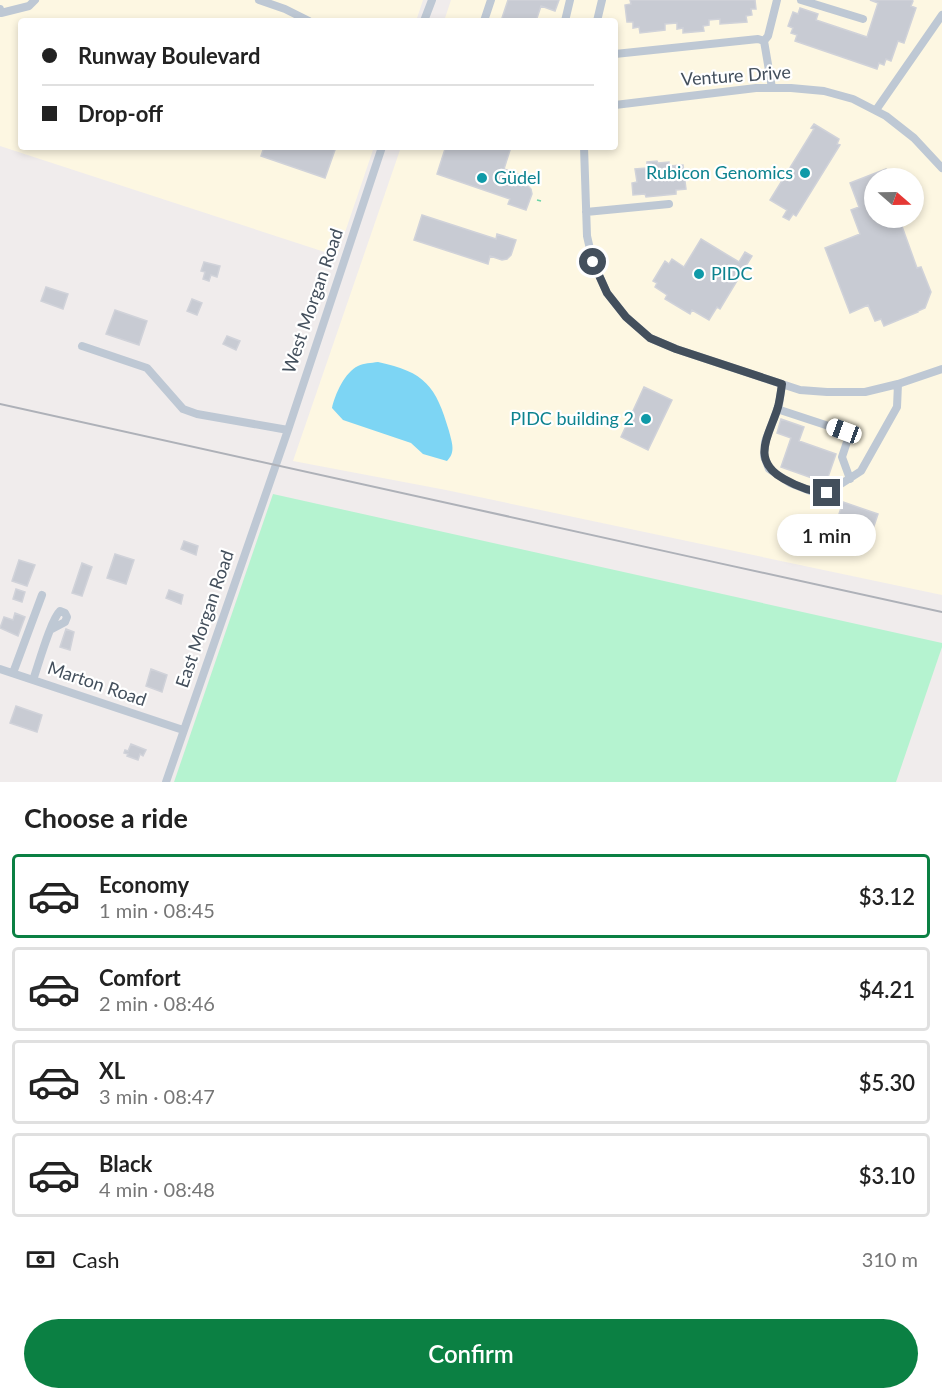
<!DOCTYPE html>
<meta charset="utf-8">
<style>
body{margin:0;font-family:Lato,sans-serif;background:#f6f6f6;color:#222;height:100vh;display:flex;flex-direction:column;font-size:22px;white-space:nowrap}
*{box-sizing:border-box;margin:0}
p{font-size:20px;color:#767676}
.icon{flex:none;width:33px;height:33px;fill:none;stroke:currentColor;stroke-width:2;stroke-linecap:round;stroke-linejoin:round}
.map{position:relative;height:782px;overflow:hidden}
.sheet{display:flex;flex-direction:column;background:#fff;flex:1}
.sheet>*{flex:none}
.hud{position:absolute;left:18px;top:18px;width:600px;height:132px;border-radius:6px;box-shadow:0 3px 9px #0003;display:grid;align-content:center;height:132px;padding:0 24px;background:#fff}
.needle{width:39px;rotate:110deg}
.controls{position:absolute;left:864px;top:168px;display:grid;gap:12px}
.controls a{display:grid;place-items:center;width:60px;height:60px;border-radius:50%;background:#fff;box-shadow:0 3px 9px #0003;font-size:30px}
.end{position:absolute;width:27px;height:27px;margin:-14px;border:8px solid #434f5c;background:#fff;box-shadow:0 0 0 3px #fff}
.from{border-radius:50%}
.bubble{position:absolute;height:42px;border-radius:21px;background:#fff;box-shadow:0 3px 9px #0003;font-size:20px;font-weight:600;line-height:42px;text-align:center}
.car{position:absolute;width:18px;height:36px;margin:-18px -9px;border-radius:8px;box-shadow:0 0 4px 2px #0007;background:linear-gradient(#fff 24%,#345 0 40%,#fff 0 76%,#345 0 86%,#fff 0)}
.hud b{display:flex;align-items:center;gap:21px;height:57px;font-size:22px}
.hud b+b{border-top:2px solid #e0e0e0}
.hud i{width:15px;height:15px;background:#222}
ul{padding:0;list-style:none}
li{display:flex;align-items:center;gap:18px;height:84px;margin:0 12px 9px;padding:0 12px;border:3px solid #e0e0e0;border-radius:6px}
li div{flex:1}
li b{display:block;font-size:22px}
li em{font-style:normal;font-weight:600}
li.active{border-color:#0b8043}
li>.icon{width:54px;height:54px;stroke-width:1.5}
h2{padding:0 24px;font-size:27px;line-height:72px}
.pay{display:flex;align-items:center;gap:15px;height:66px;padding:0 24px;font-size:22px}
.pay p{margin-inline-start:auto}
.button{display:flex;gap:12px;margin-top:auto;padding:12px 24px}
.button a{flex:1;height:69px;border-radius:36px;background:#0b8043;color:#fff;font-size:24px;font-weight:600;line-height:69px;text-align:center}
.map>svg:first-child{display:block}
.commercial{fill:#fdf7e2;fill-rule:evenodd}
.green{fill:#b5f3d0}
.water{fill:#7dd5f4}
.building{fill:#c8cbd3;stroke:#d0d2d9;stroke-width:1.5}
.lines{fill:none;stroke-linecap:round;stroke-linejoin:round}
.path{stroke:#6ad4a6;stroke-width:1.5;stroke-dasharray:4.5 3;stroke-linecap:butt}
.minor{stroke:#bec8d4;stroke-width:8}
.rail{stroke:#aeb1b8;stroke-width:2}
.route{stroke:#434f5c;stroke-width:8}
.culture-dot{fill:#0f9aa8;stroke:#fff;stroke-width:2}
.labels{text-anchor:middle;stroke-width:4.5;stroke-linejoin:round;paint-order:stroke}
.street-label{font-size:18px;fill:#434f5c;stroke:#fff}
.culture-label{font-size:18px;fill:#0d838f;stroke:#fff;text-anchor:end}
</style>
<div class="map">
<svg width="942" height="782" viewBox="0 0 942 782">
<rect width="100%" height="100%" fill="#f0ecec"/>
<path class="commercial" d="M0,0H423L416,21H21V147H374L337,256L0,146Z
M451,0H942V595L446,490L293,461L401,147H615V21H444ZM874,178H914V218H874Z"/>
<path class="green" d="M273,494L942,643V647L896,782H174Z"/>
<path class="water" d="M378,362C425,372 436,386 449,431C452,443 456,452 447,461L423,454L411,443L343,420L332,408C335,394 345,372 358,366C364,363 371,363 378,362Z"/>
<path class="building" d="M508,0H559L555,11L541,6L536,21H501Z
M630,0H755L756,9H751L752,15L746,16L747,22L720,24V19L709,20V25L703,26L704,31L683,33V28L677,29V23L665,24V30L640,33L639,27L633,28V22H627L625,5L631,4Z
M870,0H911L913,1L911,6L916,8L904,43L898,41L891,61L886,59L884,65L879,63L877,69L795,41L797,35L791,33L793,28L788,26L793,12L798,14L800,8L818,14L816,20L867,37L878,3Z
M814,124L839,139L837,144L840,145L796,216L793,214L789,220L783,217L787,210L770,200L814,129L811,128Z
M264,147H336L325,178L261,156Z
M438,147H511L504,169L518,174L515,182L528,186L531,189L532,194L526,210L508,204L510,199L437,174L445,149Z
M657,161L658,163L669,162V166L683,165L686,189L676,190V194L646,197L645,194L633,195L632,183L637,182L635,169L647,168V162Z
M886,169L890,178H874V218H899L917,268L921,267L931,292L925,308L918,311V312L884,326L881,319L875,321L868,305L850,313L825,248L860,234L851,210L859,207L850,183Z
M422,215L496,239L497,234L516,240L511,255L507,259L502,260L490,256L488,264L414,240Z
M701,239L739,262L745,252L752,256L720,309L717,307L709,320L692,310L690,314L665,299L667,295L655,287L657,283L653,281L665,261L669,264L672,259L684,267Z
M204,262L220,266L217,277L211,275L209,281L203,279L205,272L201,271Z
M46,287L68,294L63,309L41,301Z
M192,299L202,303L197,315L187,311Z
M115,310L147,321L139,345L106,334Z
M227,336L240,341L236,350L223,344Z
M644,387L672,400L648,450L621,437Z
M781,419L804,427L799,441L836,454L826,483L781,467L791,438L777,433Z
M843,502L878,514L871,535L836,523Z
M184,541L198,546L196,555L181,549Z
M115,554L134,560L126,584L107,578Z
M19,560L35,565L27,586L12,581Z
M82,563L92,567L82,596L72,593Z
M16,589L25,592L22,602L13,599Z
M169,590L183,595L181,604L166,598Z
M15,613L25,617L18,636L0,628L4,617L13,620Z
M66,629L74,632L70,650L60,647Z
M151,669L167,675L162,692L146,686Z
M16,706L42,715L37,732L10,723Z
M131,744L146,750L143,756L140,754L138,760L127,756L128,754L124,753L125,750L128,751Z"/>
<g class="lines">
<path class="path" d="M537,200L541,201"/>
<path class="minor" d="M259,0L285,9L309,21
M801,0L863,19
M0,9L1,13L29,6L35,0
M424,21L432,0
M484,21L491,0
M565,21L570,0
M597,21L602,0
M615,54L758,39L764,41
M772,88L764,41L768,36L777,0
M615,105L756,88H791L824,91L853,99L886,116L914,138L942,168
M876,110L942,15
M584,147L587,236L593,262L607,293L626,317L650,338L676,349L800,390L827,392H865L898,384L942,369
M586,212L669,204
M82,346L147,368L183,409L197,414L288,430
M782,384L779,405L765,442L764,456L769,469L790,483L813,492L827,493L861,471L897,407L898,384
M777,409L850,433L842,457L850,479
M0,669L183,730
M13,673L42,595
M33,680C38,666 51,619 60,611L65,613L67,617L65,622L50,630
M166,782L288,430L382,147"/>
<path class="rail" d="M0,404C314,475 628,543 942,612"/>
</g>
<g class="lines">
<path class="route" d="M593,262L607,293L626,317L650,338L676,349L782,384C781,391 780,399 778,407C770,434 749,460 784,479C798,487 811,492 827,493"/>
</g>
<g class="culture-dot">
<circle cx="805" cy="173" r="6"/>
<circle cx="482" cy="178" r="6"/>
<circle cx="699" cy="274" r="6"/>
<circle cx="646" cy="419" r="6"/>
</g>
<g class="labels">
<g class="street-label">
<text transform="translate(736 76) rotate(-4)" y="6">Venture Drive</text>
<text transform="translate(313 301) rotate(-71)" y="6">West Morgan Road</text>
<text transform="translate(205 619) rotate(-71)" y="6">East Morgan Road</text>
<text transform="translate(97 684) rotate(19)" y="6">Marton Road</text>
</g>
<g class="culture-label">
<text x="793" y="179">Rubicon Genomics</text>
<text x="494" y="184" text-anchor="start">Güdel</text>
<text x="711" y="280" text-anchor="start">PIDC</text>
<text x="634" y="425">PIDC building 2</text>
</g>
</g>
</svg>
<div class="controls">
<a><svg class="needle" viewBox="-14 -14 28 28"><path d="M0-13l5 13h-10z" fill="#e53935"/><path d="M0 13l5-13h-10z" fill="#767676"/></svg></a>
</div>
<i class="end from" style="left:593px;top:262px"></i>
<i class="end" style="left:827px;top:493px"></i>
<div class="bubble" style="left:777px;top:514px;width:99px">1 min</div>
<i class="car" style="left:844px;top:431px;rotate:290deg"></i>
<div class="hud">
<b><i class="from"></i>Runway Boulevard</b>
<b><i></i>Drop-off</b>
</div>
</div>
<section class="sheet">
<h2>Choose a ride</h2>
<ul>
<li class="active"><svg class="icon" aria-label="car" viewBox="0 0 24 24"><path d="M5 17H2v-5l4-1 3-4h7l3 4 3 1v5h-3M9 17h6M6 11h13"/><circle cx="7" cy="17" r="2"/><circle cx="17" cy="17" r="2"/></svg><div><b>Economy</b><p>1 min · 08:45</p></div><em>$3.12</em></li>
<li><svg class="icon" aria-label="car" viewBox="0 0 24 24"><path d="M5 17H2v-5l4-1 3-4h7l3 4 3 1v5h-3M9 17h6M6 11h13"/><circle cx="7" cy="17" r="2"/><circle cx="17" cy="17" r="2"/></svg><div><b>Comfort</b><p>2 min · 08:46</p></div><em>$4.21</em></li>
<li><svg class="icon" aria-label="car" viewBox="0 0 24 24"><path d="M5 17H2v-5l4-1 3-4h7l3 4 3 1v5h-3M9 17h6M6 11h13"/><circle cx="7" cy="17" r="2"/><circle cx="17" cy="17" r="2"/></svg><div><b>XL</b><p>3 min · 08:47</p></div><em>$5.30</em></li>
<li><svg class="icon" aria-label="car" viewBox="0 0 24 24"><path d="M5 17H2v-5l4-1 3-4h7l3 4 3 1v5h-3M9 17h6M6 11h13"/><circle cx="7" cy="17" r="2"/><circle cx="17" cy="17" r="2"/></svg><div><b>Black</b><p>4 min · 08:48</p></div><em>$3.10</em></li>
</ul>
<div class="pay"><svg class="icon" aria-label="cash" viewBox="0 0 24 24"><path d="M3 7h18v10H3z"/><circle cx="12" cy="12" r="2"/></svg>Cash<p>310 m</p></div>
<div class="button"><a>Confirm</a></div>
</section>
